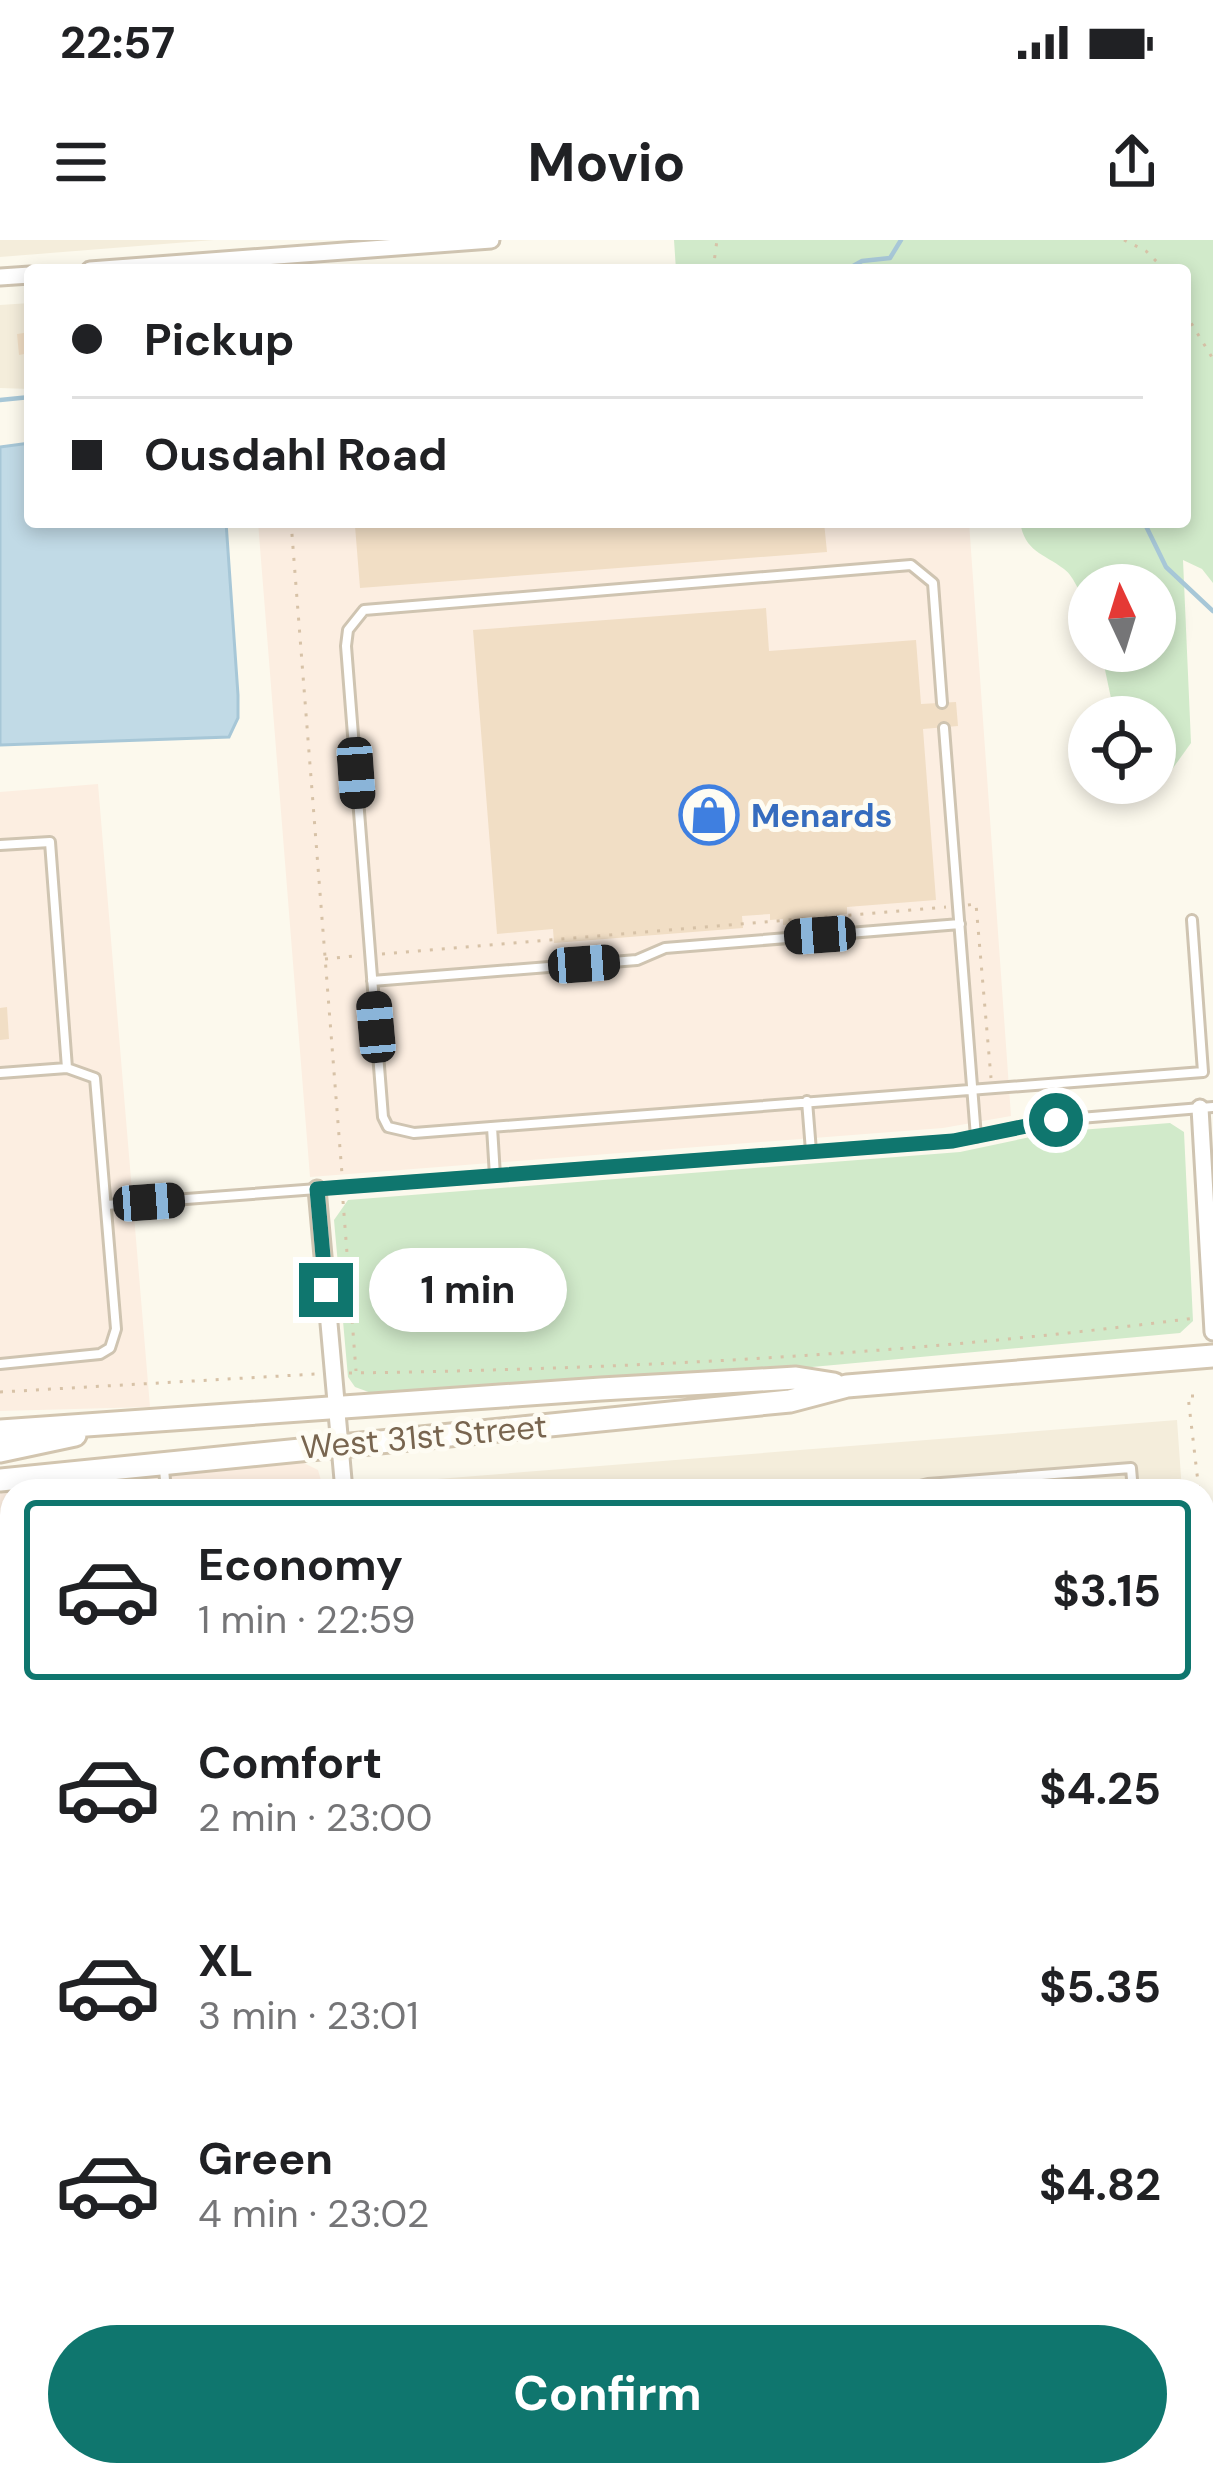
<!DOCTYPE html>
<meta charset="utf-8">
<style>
body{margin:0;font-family:"DM Sans",sans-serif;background:#f6f6f6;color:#202124;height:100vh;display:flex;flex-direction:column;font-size:45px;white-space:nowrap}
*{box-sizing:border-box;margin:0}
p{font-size:39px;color:#757577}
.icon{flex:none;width:66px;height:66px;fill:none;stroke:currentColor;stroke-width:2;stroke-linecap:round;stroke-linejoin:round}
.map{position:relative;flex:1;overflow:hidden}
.sheet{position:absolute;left:0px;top:1239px;width:1215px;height:1008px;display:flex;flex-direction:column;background:#fff;border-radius:36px 36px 0 0;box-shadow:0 6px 18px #0003}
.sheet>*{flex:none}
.guide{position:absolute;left:24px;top:24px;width:1167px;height:264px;border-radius:12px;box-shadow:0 6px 18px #0003;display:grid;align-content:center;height:264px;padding:0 48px;background:#fff}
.needle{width:78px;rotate:356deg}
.controls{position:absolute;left:1068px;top:324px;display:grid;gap:24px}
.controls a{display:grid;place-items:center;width:108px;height:108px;border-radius:50%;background:#fff;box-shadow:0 6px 18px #0003;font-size:60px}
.end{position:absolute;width:54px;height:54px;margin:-27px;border:15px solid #0f766e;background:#fff;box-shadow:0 0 0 6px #fff}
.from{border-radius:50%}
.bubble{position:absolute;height:84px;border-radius:42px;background:#fff;box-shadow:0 6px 18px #0003;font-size:39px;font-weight:700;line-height:84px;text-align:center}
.car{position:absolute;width:36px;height:72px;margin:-36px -18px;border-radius:15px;box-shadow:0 0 9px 3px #0007;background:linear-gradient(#222 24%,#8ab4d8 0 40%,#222 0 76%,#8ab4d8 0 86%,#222 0)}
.guide b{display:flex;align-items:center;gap:42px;height:114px;font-size:45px}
.guide b+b{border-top:3px solid #e0e0e0}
.guide i{width:30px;height:30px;background:#202124}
ul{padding:21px 0 0;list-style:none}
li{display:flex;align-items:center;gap:36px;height:180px;margin:0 24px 18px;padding:0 24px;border:6px solid transparent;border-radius:12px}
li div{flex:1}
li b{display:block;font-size:45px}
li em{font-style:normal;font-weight:700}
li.selected{border-color:#0f766e}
li>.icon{width:108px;height:108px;stroke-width:1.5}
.action{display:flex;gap:24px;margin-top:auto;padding:24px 48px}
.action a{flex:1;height:138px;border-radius:72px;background:#0f766e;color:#fff;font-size:48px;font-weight:700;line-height:138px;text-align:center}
.status{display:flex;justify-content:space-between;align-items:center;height:84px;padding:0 60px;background:#fff;direction:ltr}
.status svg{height:33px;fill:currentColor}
header{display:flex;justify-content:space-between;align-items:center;height:156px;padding:0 48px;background:#fff;font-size:54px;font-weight:700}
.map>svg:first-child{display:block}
.residential{fill:#f4eddb}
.commercial{fill:#fceee1}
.green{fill:#d1eaca}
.water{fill:#c1dae6;stroke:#a7c7d7;stroke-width:3}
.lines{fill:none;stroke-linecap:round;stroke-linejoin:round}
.stream{stroke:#a7c7d7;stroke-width:4.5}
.building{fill:#f1dec5}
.service-casing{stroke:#cfc4b1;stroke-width:14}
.minor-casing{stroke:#cfc4b1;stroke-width:21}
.secondary-casing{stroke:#d2c5af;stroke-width:27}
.path{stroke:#d7c2a7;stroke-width:3;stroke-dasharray:3 9;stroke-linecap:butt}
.service{stroke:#fff;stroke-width:8}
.minor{stroke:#fff;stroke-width:15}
.secondary{stroke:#fff;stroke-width:21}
.route{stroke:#0f766e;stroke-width:15}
.labels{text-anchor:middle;stroke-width:10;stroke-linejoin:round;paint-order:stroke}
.shop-label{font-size:33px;font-weight:bold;fill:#366cbe;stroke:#fefcf3;text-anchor:start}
.street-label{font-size:33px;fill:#78654f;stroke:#fefcf3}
</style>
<div class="status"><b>22:57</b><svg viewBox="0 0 49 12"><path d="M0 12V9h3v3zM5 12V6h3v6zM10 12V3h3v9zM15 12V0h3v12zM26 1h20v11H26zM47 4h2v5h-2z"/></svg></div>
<header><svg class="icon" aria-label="menu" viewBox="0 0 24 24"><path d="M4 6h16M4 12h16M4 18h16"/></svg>Movio<svg class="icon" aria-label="share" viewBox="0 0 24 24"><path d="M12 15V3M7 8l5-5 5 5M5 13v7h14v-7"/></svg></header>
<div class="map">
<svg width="1213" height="2247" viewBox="0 0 1213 2247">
<rect width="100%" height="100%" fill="#fcf9ed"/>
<path class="residential" d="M0,0H214L0,17Z
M30,63V149L0,148V65Z
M1177,1180L1182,1251H375L374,1244Z
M1203,1539L1213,1677V2217L1203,2218Z
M518,2235H635L677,2247H436L444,2241Z
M784,2235H969L840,2244Z"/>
<path class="commercial" d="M258,282H969L1011,876L943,888L310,937Z
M98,544L150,1167L0,1171V552Z
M296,1219L318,1230L324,1251H12V2235H201L0,2247V1250Z"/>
<path class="green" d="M674,0H1213V343L1202,329L1183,320L1191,503L1168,535L1155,539V477H1115L1101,411H1155V345H1089V371C1082,359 1075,337 1064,329C1043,313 1025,312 1020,282H1185V30H676Z
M1170,883L1184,892L1193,1081L1180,1093L812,1127L374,1154L355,1147L348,1137L334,980L348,960L960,912L1054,892Z"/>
<path class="water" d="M30,203V282H226L238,455V478L229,497L0,505V207Z"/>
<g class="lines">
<path class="stream" d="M846,30L862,21L890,18L901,0
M0,160L30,157
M1144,282L1166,327L1213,371
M4,1661H12
M1203,2057L1213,2053"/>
</g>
<path class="building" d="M30,92V113L19,115L17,94Z
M401,282H824L827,312L360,348L355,286Z
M766,368L769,411L916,400L921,464L956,462L958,486L923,489L936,660L847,667V674L835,675V682L783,685V679L770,680V674L742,676L743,688L554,703L553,689L497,694L473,390Z
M7,767L9,799L0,800V768Z
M12,1813V2170L0,2171V1814Z"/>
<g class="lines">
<g class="service-casing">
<path id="service" d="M942,463L933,343L911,325L364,370L348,390L346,406L383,877L388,887L414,893L1203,832L1192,680
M944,488L976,897
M0,605L50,602L67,828
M372,741L637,720L665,708L960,684
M0,833L67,828L95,838L116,1089L110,1108L100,1114L0,1124
M807,861L811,911
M492,887L495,936
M106,965L953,901L1056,880L1213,867
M164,1229L166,1251
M900,1251L928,1244L1131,1228L1133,1251
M0,1501V1557
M0,1698L12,1703"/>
</g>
<g class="minor-casing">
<path id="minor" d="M90,30L491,0
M0,37L30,35
M1200,868L1213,1092
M317,949L344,1251
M419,2235L420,2247
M680,2235L717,2247
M194,2247L361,2235"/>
</g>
<g class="secondary-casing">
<path id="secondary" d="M0,1191L601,1149L796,1138L834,1144
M0,1211L75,1195
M0,1240L790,1161L847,1146L1213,1116"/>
</g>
<path class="path" d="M1124,0L1146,11L1165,30
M713,30L717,0
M1185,73L1213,119
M291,282L342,934
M968,665L976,664L991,838
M382,714L946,667
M325,719L355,716
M343,961L356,1131
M349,1133C631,1129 916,1114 1195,1078
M0,1152L316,1134
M1194,1156H1188L1199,1251
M1203,1313L1213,1451"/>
<use href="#service" class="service"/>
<use href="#minor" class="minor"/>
<use href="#secondary" class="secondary"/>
</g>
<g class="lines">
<path class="route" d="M326,1050L317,949L953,901L1056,880"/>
</g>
<defs>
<g id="shop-ring" transform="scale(3)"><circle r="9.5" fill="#fefcf3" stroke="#3f7fe0" stroke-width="1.5"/><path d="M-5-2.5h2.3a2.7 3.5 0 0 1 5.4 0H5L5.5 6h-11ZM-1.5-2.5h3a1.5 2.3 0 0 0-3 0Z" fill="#3f7fe0"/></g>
</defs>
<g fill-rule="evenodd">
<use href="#shop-ring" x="709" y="575"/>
</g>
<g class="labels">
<g class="shop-label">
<text x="751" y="587">Menards</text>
</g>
<g class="street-label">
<text transform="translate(424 1196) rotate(-5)" y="12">West 31st Street</text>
</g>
</g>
</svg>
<div class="controls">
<a><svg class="needle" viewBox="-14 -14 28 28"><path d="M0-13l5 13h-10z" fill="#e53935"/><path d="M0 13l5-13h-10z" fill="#757577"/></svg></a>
<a><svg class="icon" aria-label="locate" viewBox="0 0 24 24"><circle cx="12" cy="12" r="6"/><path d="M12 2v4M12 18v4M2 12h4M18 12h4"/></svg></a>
</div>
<i class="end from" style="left:1056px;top:880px"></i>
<i class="end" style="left:326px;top:1050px"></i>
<div class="bubble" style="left:369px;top:1008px;width:198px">1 min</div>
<i class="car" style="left:356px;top:533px;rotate:176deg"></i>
<i class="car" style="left:820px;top:695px;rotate:266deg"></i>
<i class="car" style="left:584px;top:724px;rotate:86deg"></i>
<i class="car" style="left:376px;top:787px;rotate:355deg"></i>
<i class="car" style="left:149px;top:962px;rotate:86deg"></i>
<div class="guide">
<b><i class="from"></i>Pickup</b>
<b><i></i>Ousdahl Road</b>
</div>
<section class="sheet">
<ul>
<li class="selected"><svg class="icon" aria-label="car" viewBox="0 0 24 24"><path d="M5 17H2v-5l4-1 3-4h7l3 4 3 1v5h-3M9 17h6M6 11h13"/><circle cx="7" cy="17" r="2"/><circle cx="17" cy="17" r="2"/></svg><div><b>Economy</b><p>1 min · 22:59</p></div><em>$3.15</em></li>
<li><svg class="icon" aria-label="car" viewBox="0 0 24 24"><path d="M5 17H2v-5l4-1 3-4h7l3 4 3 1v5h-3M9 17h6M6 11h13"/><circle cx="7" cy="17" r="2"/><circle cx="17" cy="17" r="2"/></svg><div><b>Comfort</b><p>2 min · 23:00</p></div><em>$4.25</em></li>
<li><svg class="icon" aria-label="car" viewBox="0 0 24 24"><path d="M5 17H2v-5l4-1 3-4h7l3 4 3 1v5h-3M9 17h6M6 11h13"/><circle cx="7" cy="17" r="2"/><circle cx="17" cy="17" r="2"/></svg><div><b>XL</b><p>3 min · 23:01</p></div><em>$5.35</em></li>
<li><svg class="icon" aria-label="car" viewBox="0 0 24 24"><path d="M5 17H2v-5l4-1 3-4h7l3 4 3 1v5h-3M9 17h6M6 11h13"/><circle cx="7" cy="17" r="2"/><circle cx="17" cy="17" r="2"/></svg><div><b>Green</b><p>4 min · 23:02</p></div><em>$4.82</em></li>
</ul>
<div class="action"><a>Confirm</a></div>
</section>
</div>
